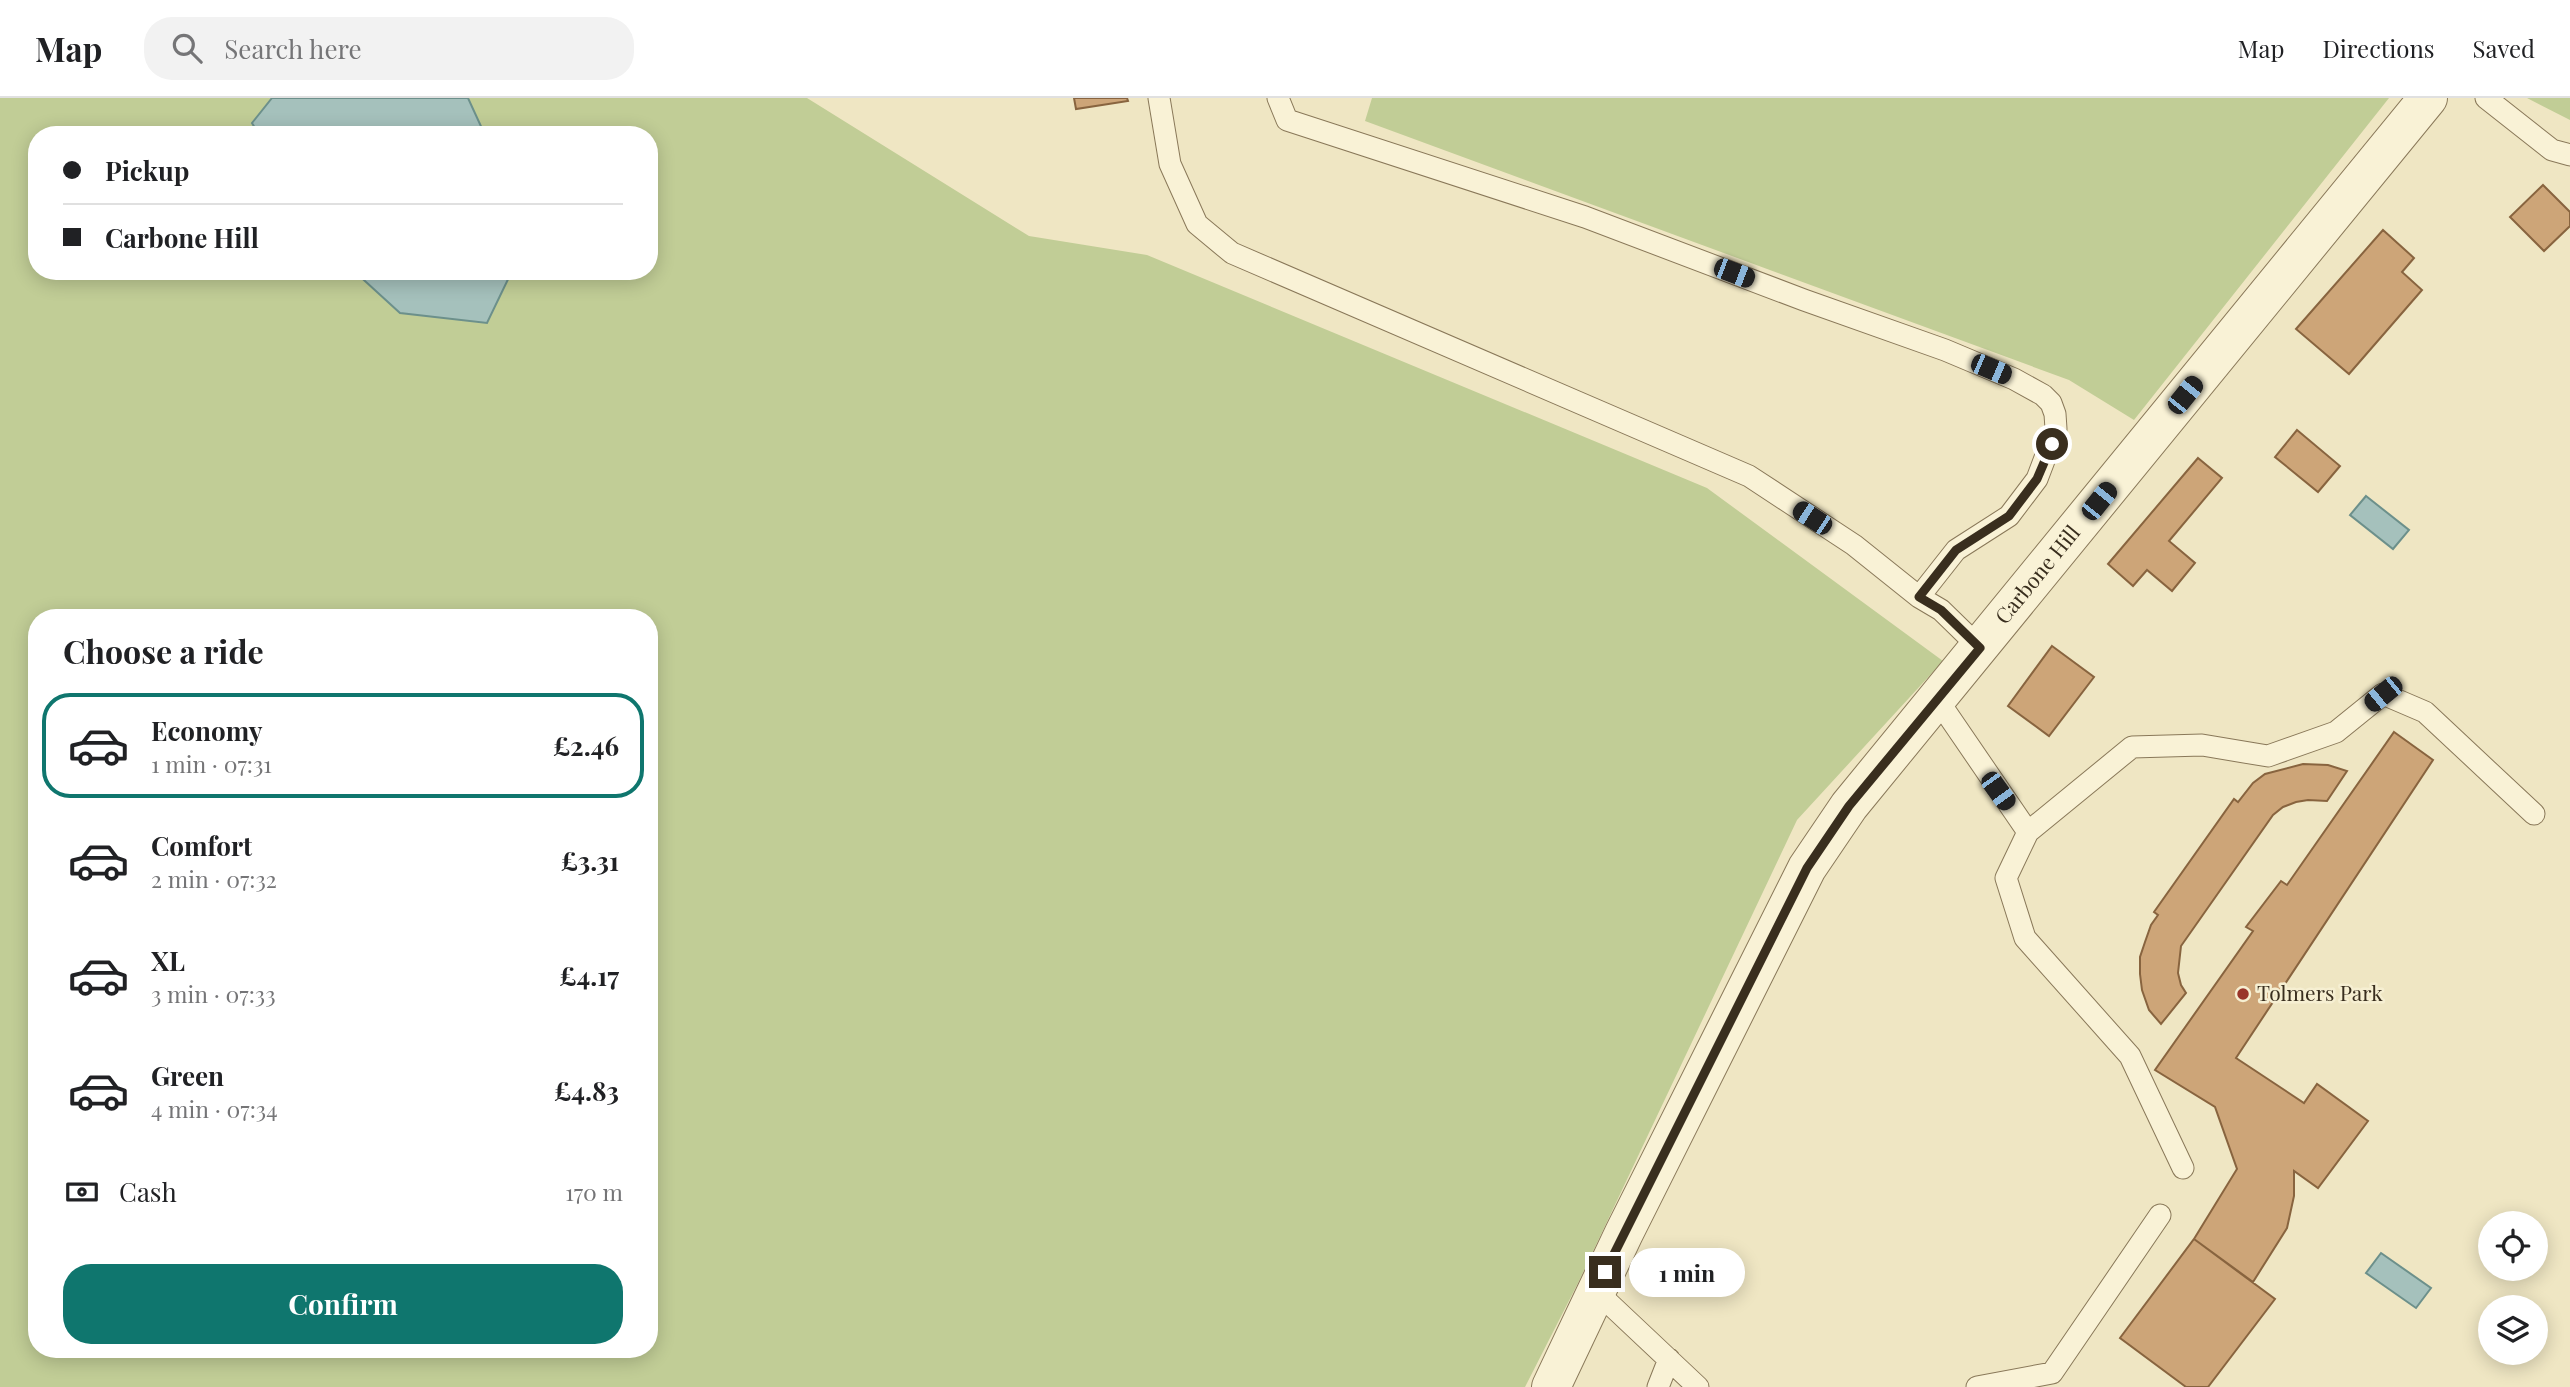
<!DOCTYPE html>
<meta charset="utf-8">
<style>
body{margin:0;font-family:"Playfair Display",serif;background:#f2f2f2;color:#202124;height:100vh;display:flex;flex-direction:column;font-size:26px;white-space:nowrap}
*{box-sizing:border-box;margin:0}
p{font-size:23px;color:#757577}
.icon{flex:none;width:38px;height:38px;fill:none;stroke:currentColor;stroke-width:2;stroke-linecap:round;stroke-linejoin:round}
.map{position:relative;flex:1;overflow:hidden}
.sheet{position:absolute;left:28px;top:511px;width:630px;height:749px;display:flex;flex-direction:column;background:#fff;border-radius:28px;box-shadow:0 4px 18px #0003}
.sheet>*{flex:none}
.banner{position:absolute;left:28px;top:28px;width:630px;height:154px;border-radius:28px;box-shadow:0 4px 18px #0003;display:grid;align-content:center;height:154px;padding:0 35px;background:#fff}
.controls{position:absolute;left:2478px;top:1113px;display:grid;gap:14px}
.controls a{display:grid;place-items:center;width:70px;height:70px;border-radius:50%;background:#fff;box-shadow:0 4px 18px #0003;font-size:35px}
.end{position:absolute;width:32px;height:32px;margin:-16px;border:9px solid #392e1e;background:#fff;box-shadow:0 0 0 4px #fff}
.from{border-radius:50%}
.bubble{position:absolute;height:49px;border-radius:24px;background:#fff;box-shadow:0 4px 18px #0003;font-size:23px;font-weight:700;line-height:49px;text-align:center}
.car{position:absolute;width:21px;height:42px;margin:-21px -10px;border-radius:9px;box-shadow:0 0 5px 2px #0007;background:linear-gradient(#222 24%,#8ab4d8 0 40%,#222 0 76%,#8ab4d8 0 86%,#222 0)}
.banner b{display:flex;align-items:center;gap:24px;height:66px;font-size:26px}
.banner b+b{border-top:2px solid #e0e0e0}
.banner i{width:18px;height:18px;background:#202124}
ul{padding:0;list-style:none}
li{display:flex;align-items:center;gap:21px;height:105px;margin:0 14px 10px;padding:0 21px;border:4px solid transparent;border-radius:28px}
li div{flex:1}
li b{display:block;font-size:26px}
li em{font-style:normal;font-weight:700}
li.selected{border-color:#0f766e}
li>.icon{width:63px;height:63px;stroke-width:1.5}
h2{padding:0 35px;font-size:32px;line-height:84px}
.pay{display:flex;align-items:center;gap:18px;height:77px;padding:0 35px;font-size:26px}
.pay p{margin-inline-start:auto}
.cta{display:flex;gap:14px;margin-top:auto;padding:14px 35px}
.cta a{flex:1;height:80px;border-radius:28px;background:#0f766e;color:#fff;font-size:28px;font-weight:700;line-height:80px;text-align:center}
header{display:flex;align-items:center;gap:42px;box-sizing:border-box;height:98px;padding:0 35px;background:#fff;border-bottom:2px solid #e0e0e0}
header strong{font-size:33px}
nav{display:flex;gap:38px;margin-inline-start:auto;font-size:24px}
.search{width:490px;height:63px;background:#f2f2f2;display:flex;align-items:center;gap:18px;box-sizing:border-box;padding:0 24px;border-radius:28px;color:#757577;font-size:26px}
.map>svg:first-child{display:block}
.green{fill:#c1cd96;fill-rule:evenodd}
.water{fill:#a5c1bc;stroke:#6c908b;stroke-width:2}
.building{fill:#cda578;stroke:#88643f;stroke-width:2}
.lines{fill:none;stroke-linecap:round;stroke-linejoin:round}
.service-casing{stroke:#897859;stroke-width:23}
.tertiary-casing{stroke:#897859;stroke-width:40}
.service{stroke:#f9f2d6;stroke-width:21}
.tertiary{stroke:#f9f2d6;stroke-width:38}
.route{stroke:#392e1e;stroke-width:9}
.poi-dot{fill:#993429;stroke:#f6efd2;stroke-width:2.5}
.labels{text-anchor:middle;stroke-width:5;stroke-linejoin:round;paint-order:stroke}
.street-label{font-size:21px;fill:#392e1e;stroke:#f6efd2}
.poi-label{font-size:21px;fill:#392e1e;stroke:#f6efd2;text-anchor:start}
</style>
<header>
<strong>Map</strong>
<div class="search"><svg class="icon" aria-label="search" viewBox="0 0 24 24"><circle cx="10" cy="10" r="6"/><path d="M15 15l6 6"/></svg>Search here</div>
<nav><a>Map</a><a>Directions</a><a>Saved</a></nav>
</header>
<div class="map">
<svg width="2570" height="1289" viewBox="0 0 2570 1289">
<rect width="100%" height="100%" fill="#efe6c3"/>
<path class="green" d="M0,0H807L1029,138L1147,157L1707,390L1943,563L1797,722L1578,1185L1525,1289H0ZM37,37H649V173H37ZM37,520H649V1251H37Z
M1372,0H2389L2134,322L2069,282L1365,23Z
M2527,0H2570V22Z"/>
<path class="water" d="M272,0H468L485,37H259L252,25Z
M354,173H512L487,225L400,215Z
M2366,398L2409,432L2393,451L2350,417Z
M2381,1155L2431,1190L2416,1210L2366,1175Z"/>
<path class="building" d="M1074,0H1127L1128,3L1076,11Z
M2543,87L2570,114V128L2544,153L2510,119Z
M2383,132L2414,160L2402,174L2422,192L2349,276L2296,231Z
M2297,332L2340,368L2318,394L2275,359Z
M2198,360L2222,380L2169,443L2195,465L2172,493L2147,472L2133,488L2108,466Z
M2052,548L2094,579L2049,638L2008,608Z
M2394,634L2433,662L2236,960L2304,1005L2317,986L2368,1023L2318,1090L2294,1073V1098L2287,1130L2253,1184L2194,1141L2237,1071L2215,1009L2155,972L2253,833L2246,829L2281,783L2287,787Z
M2303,666L2328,667L2347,673L2327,703L2308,702L2296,704L2283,709L2273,717L2181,848L2178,875L2181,887L2186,895L2161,926L2149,912L2142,892L2140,876V859L2145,844L2151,827L2158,817L2154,814L2234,701L2238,704L2253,685L2265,676Z
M2194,1141L2275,1201L2208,1289H2186L2120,1240Z"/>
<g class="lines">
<g class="service-casing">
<path id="service" d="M1159,0L1170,66L1197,126L1232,155L1749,378L1854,447L1919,499
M1278,0L1287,22L1585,119L1804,202L1945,252L2014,281L2043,297L2051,305L2055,316L2056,331L2037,381L2009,418L1956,452L1919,499L1941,512L1980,550
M2486,0L2552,52L2570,57
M1937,601L2028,734
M2183,1070L2130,958L2025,840L2006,780L2028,734L2132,649L2202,647L2268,658L2336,634L2383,596L2425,614L2534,716
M1596,1193L1698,1289
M1658,1289L1669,1261
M1977,1289L2052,1275L2160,1117"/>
</g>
<g class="tertiary-casing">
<g id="tertiary">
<path id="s1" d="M1551,1289L1624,1135L1807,770L1849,708L2428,0"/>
</g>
</g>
<use href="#service" class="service"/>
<use href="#tertiary" class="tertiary"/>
</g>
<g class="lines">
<path class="route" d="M1605,1174L1807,770L1849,708L1980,550L1941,512L1919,499L1956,452L2009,418L2037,381L2052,346"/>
</g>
<circle class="poi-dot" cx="2243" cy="896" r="7"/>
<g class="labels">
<g class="street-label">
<text dy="7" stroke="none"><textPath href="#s1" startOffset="952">Carbone Hill</textPath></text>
</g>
<g class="poi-label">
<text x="2257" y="903">Tolmers Park</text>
</g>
</g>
</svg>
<div class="controls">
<a><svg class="icon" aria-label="locate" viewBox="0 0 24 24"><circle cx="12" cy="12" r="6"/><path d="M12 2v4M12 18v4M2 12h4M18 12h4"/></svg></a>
<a><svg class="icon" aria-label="layers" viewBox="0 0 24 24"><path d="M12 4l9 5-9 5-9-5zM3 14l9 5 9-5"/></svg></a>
</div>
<i class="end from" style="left:2052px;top:346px"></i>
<i class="end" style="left:1605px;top:1174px"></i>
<div class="bubble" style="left:1629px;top:1150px;width:116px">1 min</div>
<i class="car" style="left:1734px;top:175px;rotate:111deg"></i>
<i class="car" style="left:1991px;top:271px;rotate:113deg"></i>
<i class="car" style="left:2185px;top:297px;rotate:39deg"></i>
<i class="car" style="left:2099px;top:403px;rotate:39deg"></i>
<i class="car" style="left:1812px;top:420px;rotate:303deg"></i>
<i class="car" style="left:2383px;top:596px;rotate:231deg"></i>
<i class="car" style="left:1998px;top:693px;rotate:144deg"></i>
<div class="banner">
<b><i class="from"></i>Pickup</b>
<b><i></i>Carbone Hill</b>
</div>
<section class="sheet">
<h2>Choose a ride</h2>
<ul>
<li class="selected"><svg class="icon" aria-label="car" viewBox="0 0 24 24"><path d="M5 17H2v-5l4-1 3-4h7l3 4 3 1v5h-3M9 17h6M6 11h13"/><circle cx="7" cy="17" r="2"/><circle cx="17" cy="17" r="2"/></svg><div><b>Economy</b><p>1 min · 07:31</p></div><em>£2.46</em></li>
<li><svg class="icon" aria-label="car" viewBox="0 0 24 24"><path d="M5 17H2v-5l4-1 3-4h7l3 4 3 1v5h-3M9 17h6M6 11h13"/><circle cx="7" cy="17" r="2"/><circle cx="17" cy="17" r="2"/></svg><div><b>Comfort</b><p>2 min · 07:32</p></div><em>£3.31</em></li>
<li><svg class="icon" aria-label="car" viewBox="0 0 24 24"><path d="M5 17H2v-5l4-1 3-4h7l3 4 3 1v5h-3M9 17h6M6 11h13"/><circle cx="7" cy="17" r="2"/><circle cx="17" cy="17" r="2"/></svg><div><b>XL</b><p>3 min · 07:33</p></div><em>£4.17</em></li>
<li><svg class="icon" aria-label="car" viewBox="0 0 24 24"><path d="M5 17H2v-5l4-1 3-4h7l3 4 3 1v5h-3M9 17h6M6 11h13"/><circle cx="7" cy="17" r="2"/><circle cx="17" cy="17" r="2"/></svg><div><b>Green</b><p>4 min · 07:34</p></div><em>£4.83</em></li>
</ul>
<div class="pay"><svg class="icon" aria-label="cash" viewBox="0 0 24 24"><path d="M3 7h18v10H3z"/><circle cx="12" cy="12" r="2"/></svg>Cash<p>170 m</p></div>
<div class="cta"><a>Confirm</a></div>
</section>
</div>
